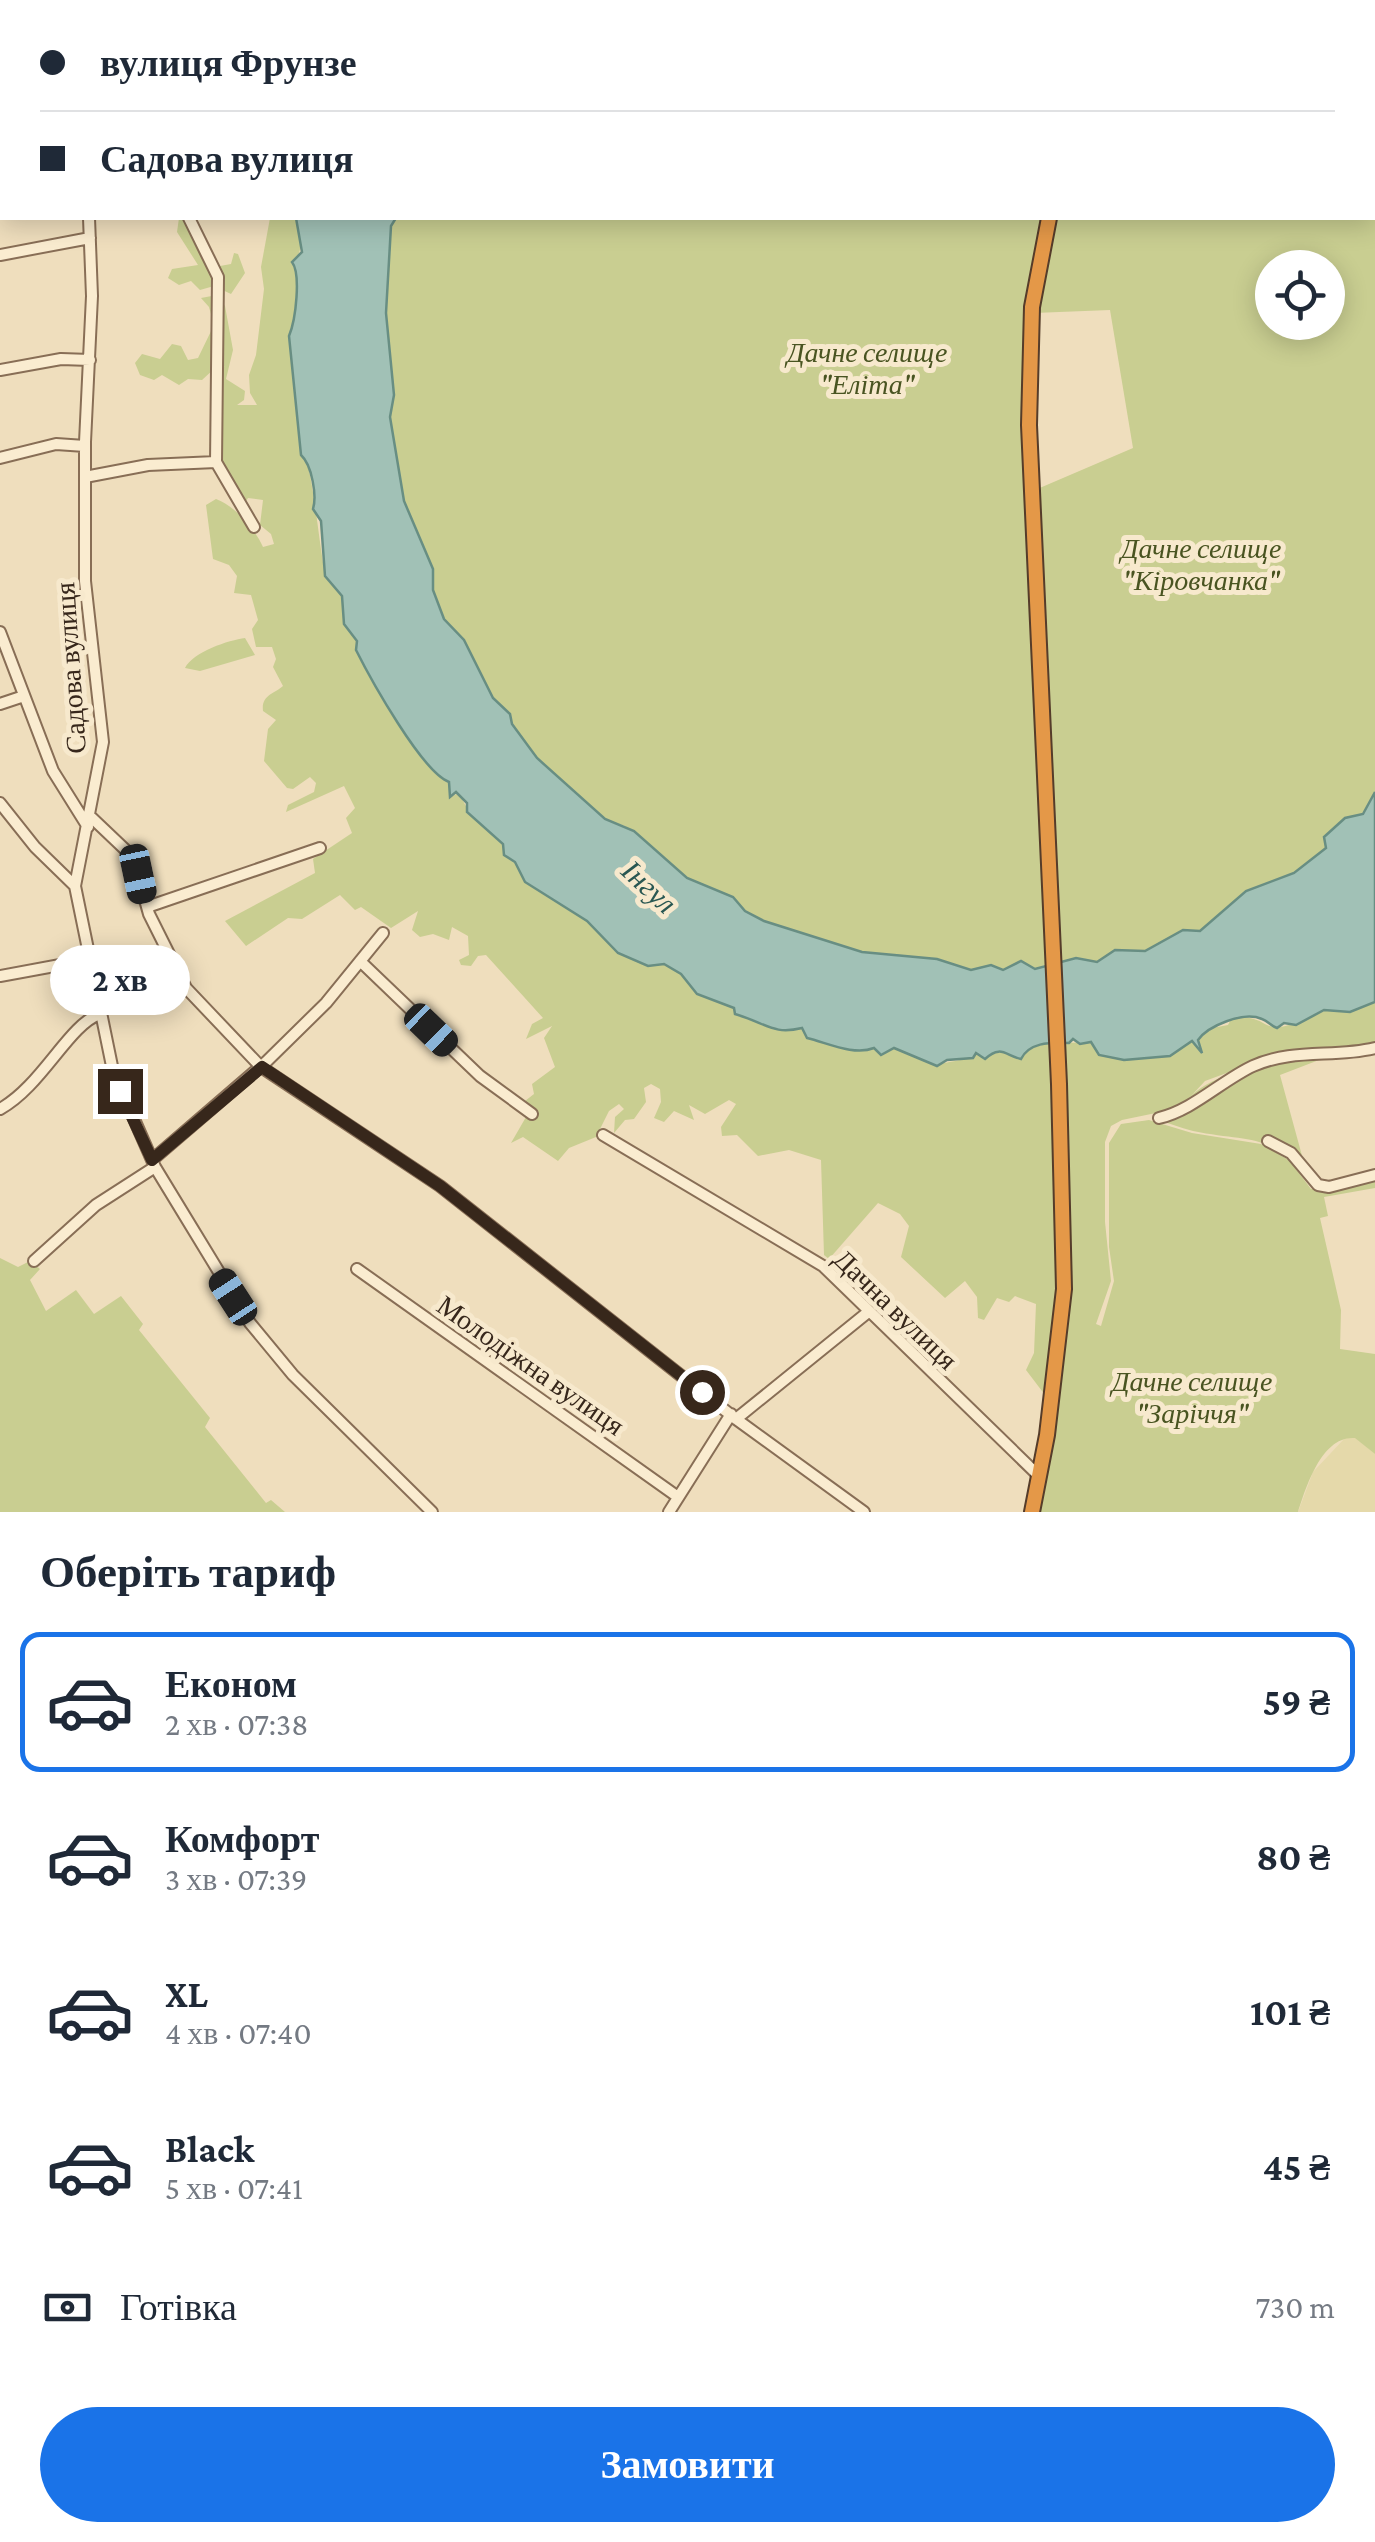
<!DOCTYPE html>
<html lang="uk">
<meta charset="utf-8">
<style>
body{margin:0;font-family:"Crimson Pro",serif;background:#f2f2f3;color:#1f2937;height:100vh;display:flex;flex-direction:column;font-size:38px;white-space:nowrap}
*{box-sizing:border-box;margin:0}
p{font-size:32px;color:#747a83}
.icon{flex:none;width:55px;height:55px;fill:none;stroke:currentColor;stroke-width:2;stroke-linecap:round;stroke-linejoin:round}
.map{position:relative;height:1512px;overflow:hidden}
.side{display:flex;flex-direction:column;background:#fff;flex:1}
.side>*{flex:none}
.hud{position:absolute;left:0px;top:0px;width:1375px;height:220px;box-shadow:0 5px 25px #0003;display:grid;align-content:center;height:220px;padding:0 40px;background:#fff}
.controls{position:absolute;left:1255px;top:250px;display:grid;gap:20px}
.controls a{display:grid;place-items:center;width:90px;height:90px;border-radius:50%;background:#fff;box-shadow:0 5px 25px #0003;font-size:50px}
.end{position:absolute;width:45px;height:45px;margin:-22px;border:12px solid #37271b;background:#fff;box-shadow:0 0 0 5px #fff}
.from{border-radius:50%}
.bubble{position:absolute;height:70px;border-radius:35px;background:#fff;box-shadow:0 5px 25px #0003;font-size:32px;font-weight:700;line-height:70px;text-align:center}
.car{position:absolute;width:30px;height:60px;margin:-30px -15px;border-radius:12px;box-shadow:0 0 8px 2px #0007;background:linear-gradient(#222 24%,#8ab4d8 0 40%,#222 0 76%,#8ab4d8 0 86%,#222 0)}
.hud b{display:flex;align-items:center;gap:35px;height:95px;font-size:38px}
.hud b+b{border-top:2px solid #e0e1e3}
.hud i{width:25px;height:25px;background:#1f2937}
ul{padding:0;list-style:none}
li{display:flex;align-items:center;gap:30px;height:140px;margin:0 20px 15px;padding:0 20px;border:5px solid transparent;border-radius:20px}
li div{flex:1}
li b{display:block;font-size:38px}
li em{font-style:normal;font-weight:700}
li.active{border-color:#1a73e8}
li>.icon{width:90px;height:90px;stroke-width:1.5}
h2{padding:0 40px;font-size:45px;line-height:120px}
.pay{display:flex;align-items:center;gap:25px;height:110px;padding:0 40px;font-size:38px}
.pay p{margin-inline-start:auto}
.button{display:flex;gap:20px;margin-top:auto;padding:20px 40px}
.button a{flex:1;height:115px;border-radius:60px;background:#1a73e8;color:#fff;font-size:40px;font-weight:700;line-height:115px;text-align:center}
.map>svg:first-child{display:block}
.farmland{fill:#e5d9aa}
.green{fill:#c9ce91;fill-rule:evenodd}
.water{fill:#a1c1b6;stroke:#688e83;stroke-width:2.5}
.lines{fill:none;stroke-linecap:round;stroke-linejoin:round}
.minor-casing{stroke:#886e56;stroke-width:14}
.highway-casing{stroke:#553c2a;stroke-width:18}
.minor{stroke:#faecd0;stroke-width:10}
.highway{stroke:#e49848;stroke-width:14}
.route{stroke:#37271b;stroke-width:12}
.labels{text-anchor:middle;stroke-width:10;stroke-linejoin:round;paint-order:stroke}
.park-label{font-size:28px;font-style:italic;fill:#495421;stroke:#f7e9cd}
.street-label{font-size:28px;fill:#37271b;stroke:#f7e9cd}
.water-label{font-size:30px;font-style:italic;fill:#295752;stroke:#f7e9cd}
</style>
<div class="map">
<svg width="1375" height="1512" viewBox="0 0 1375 1512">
<rect width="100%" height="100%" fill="#efdebd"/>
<path class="farmland" d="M1345,1438H1356L1375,1454V1512H1298L1313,1472Z"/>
<path class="green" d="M460,0H1117L460,2Z
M1199,0H1375V792L1363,814L1347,817L1325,837L1326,848L1294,873L1246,891L1198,932L1183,930L1145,951L1114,950L1097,962L1080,958L1060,963L1035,490L1133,448L1110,310L1034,313L1052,218H1372V2ZM1272,268H1328V322H1272Z
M179,218H189L192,237L206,239L220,266L231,264L234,253L238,254L245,273L231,294L214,286L200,290L191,281L179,285L168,278L172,269L198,265L177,232Z
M270,218H296C299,235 306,250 292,264C301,274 296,321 289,336L301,456L307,461C316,500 318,536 325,574C326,582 336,586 340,593C349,611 342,626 357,641L356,650C370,678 422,772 449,782L450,797L459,793L471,816L503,845L504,855L515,862L524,881L587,921L618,953L648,966L664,964L681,974L696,993L734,1008L735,1014C767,1024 774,1035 801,1028L807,1038C829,1043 854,1056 874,1048L881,1055L894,1048L935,1065C950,1061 961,1062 976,1053L985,1059C1004,1041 1005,1056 1021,1059L1027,1049L1053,1042L1057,1273L1045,1395L1026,1370L1034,1353L1036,1304L1015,1296L1009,1302L997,1298L984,1320L978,1318L977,1297L965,1281L945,1298L901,1257L909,1226L900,1214L878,1203L829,1259L824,1255L821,1160L789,1150L758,1156L737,1135L722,1136L721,1127L736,1104L729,1100L705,1114L689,1105L694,1120L674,1111L664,1122L654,1118L661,1102L660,1089L651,1084L644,1088L646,1102L634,1119L625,1120L614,1133L615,1117L624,1109L619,1104L609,1111L596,1137L569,1148L558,1161L523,1137L511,1143L526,1117L516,1108L534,1094L532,1084L555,1067L544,1038L552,1026L526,1039L532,1024L543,1018L486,955L478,956L471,966L461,965L459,960L469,955L468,936L452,927L449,940L433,934L420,937L412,930L418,911L391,928L361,907L355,910L340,895L302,919L288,918L246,946L225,921L315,873L313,859L352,833L346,818L355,808L344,786L286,812L288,805L314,792L316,783L310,777L293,789L287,788L264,761L268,729L276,720L263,711C261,695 274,694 283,686L273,667L276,659L272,647H256L252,629L258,620L251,595L234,593L237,576L229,565L213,559L206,505L216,499C235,506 255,529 263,547L274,544L271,534L260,525L263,500L248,498L244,504L219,464L215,368L202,380L188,379L179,385L162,375L154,380L140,375L135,363L142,354L160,359L172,344L181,346L188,360L198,358L214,325L209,307L201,298L217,295L225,306L233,350L226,379L245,391L244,400L237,405H257L250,393L249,375L256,355L264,289L261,267Z
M396,218H1044L1031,289L1049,963L1036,969L1019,962L1003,970H971L933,959L862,952L764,921L744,911L734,898L687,878L625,826L604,819L537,758L493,698L464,640L444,619L433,590V569L404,501L390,417L393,385L386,313L391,226Z
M245,638L255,655L200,671L185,668C193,652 229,640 245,638Z
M1369,1001L1375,1002V1046L1251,1064L1205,1081L1180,1108L1122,1120L1111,1126L1105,1142V1222L1111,1281L1096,1324L1101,1326L1114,1281L1109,1247V1143L1121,1124L1149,1120L1192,1133L1261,1144L1289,1160L1311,1189L1375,1176V1188L1324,1197L1328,1216L1320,1218L1341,1310L1340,1349L1375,1354V1454L1355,1438C1322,1435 1306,1487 1298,1512H1035L1068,1227L1065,1043L1091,1042L1100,1055L1124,1060L1170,1056L1192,1041L1202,1053L1198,1040L1212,1028L1228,1025L1231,1019C1259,1013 1262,1027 1276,1027C1289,1028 1299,1019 1312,1014C1335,1006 1354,1016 1369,1001Z
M1332,1055L1280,1075L1310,1185C1272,1130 1250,1143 1193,1131C1180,1128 1167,1122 1154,1119C1184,1114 1182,1099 1204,1086C1241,1064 1290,1058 1332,1055Z
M0,1258L18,1267L30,1261L40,1269L30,1280L46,1311L76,1290L94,1314L121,1296L143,1324L139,1330L210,1418L205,1427L266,1503L271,1500L285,1512H0Z"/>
<path class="water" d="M296,218H396L391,226L386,313L394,395L390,417L404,501L433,569V590L444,619L464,640L493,698L510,714L512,724L537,758L605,819L634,831L687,878L733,897L745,911L764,921L862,952L937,959L971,970L991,965L1003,970L1021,961L1035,969L1076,958L1097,962L1115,950L1145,951L1183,930L1200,931L1246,891L1294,873L1326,848L1324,837L1345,818L1363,814L1375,792V1002L1350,1012L1324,1010L1296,1025L1284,1023L1277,1028C1271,1026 1268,1021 1262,1019C1243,1011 1208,1026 1198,1040L1202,1053L1192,1041L1170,1056L1124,1060L1099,1055L1091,1042L1080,1044L1073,1039L1069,1043C1048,1042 1029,1043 1021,1059C1006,1056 1001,1044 985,1059L976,1053L973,1058L947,1060L937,1066L894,1048L881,1055L874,1048C854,1056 828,1043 807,1038L802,1028C773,1035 768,1024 735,1014L734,1008L697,994L681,974L664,964L648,966L618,953L587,921L525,882L515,862L504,855L503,844L467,812V803L456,792L450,797L449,782C422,772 370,678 356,650L357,641L344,624L342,596L325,576L321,521L313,509C317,496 312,465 301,455L289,336C296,319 301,274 292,262L302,252Z"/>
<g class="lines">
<g class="minor-casing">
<path id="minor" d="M80,0V2
M89,218L92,296L85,442V581L103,742L75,886L113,1071L155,1167L250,1323L293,1375L432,1512
M189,218L218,277L216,462
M0,255L90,238
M0,370L61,359L90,360
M0,458L56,444L85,446
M85,477L148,465L216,462L254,527
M0,632L53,771L88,827
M0,704L24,696
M0,803L35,847L75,886
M92,818L133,857L149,914L186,988L261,1067L440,1186L736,1419L864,1512
M147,907L320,848
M360,961L480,1076L532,1114
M0,976L87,960
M0,1109C42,1086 69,1024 100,1014
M1159,1118C1193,1110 1221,1081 1253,1066C1293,1048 1334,1058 1375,1048
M603,1135L823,1266L1039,1476
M1268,1141L1291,1153L1318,1185L1329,1187L1375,1175
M152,1160L266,1062L326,1003L383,933
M34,1261L96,1205L155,1167
M357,1269L678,1497
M736,1419L867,1313
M669,1512L731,1414"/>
</g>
<g class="highway-casing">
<path id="highway" d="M1120,2L1121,0
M1032,1512L1047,1435L1064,1289L1059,1084L1029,425L1032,307L1049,218"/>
</g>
<use href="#minor" class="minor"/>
<use href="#highway" class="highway"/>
</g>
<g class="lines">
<path class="route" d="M120,1091L152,1160L262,1067L440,1186L702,1392"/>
</g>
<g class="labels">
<g class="park-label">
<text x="867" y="362">Дачне селище<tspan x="867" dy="32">"Еліта"</tspan></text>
<text x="1201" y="558">Дачне селище<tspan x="1201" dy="32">"Кіровчанка"</tspan></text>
<text x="1192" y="1391">Дачне селище<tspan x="1192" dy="32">"Заріччя"</tspan></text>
</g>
<g class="street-label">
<text transform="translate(70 668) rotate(-94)" y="10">Садова вулиця</text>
<text transform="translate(896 1309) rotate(44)" y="10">Дачна вулиця</text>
<text transform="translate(531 1365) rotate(35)" y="10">Молодіжна вулиця</text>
</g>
<g class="water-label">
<text transform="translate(649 887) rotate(43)" y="10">Інгул</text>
</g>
</g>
</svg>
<div class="controls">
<a><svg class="icon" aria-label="locate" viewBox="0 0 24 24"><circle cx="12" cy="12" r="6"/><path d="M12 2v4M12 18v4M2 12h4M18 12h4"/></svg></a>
</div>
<i class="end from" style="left:702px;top:1392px"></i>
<i class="end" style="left:120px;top:1091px"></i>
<div class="bubble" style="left:50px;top:945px;width:140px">2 хв</div>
<i class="car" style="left:138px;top:874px;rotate:168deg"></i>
<i class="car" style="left:431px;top:1030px;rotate:134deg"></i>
<i class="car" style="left:233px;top:1297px;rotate:327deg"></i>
<div class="hud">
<b><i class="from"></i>вулиця Фрунзе</b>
<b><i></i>Садова вулиця</b>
</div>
</div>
<section class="side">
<h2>Оберіть тариф</h2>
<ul>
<li class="active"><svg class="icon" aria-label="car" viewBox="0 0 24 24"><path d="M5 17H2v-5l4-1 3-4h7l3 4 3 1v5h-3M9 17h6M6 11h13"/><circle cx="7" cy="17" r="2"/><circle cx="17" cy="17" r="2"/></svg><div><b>Економ</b><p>2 хв · 07:38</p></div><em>59 ₴</em></li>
<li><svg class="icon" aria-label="car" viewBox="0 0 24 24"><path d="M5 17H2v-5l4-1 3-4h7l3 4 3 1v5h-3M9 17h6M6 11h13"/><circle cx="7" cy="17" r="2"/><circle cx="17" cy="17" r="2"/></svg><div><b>Комфорт</b><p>3 хв · 07:39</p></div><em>80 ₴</em></li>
<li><svg class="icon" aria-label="car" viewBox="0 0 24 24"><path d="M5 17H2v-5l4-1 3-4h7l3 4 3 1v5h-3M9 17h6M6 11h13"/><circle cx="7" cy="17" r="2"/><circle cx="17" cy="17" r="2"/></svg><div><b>XL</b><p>4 хв · 07:40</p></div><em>101 ₴</em></li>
<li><svg class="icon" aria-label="car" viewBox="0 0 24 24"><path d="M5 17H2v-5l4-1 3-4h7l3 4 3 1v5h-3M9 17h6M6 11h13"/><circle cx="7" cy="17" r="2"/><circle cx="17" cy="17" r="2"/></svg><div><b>Black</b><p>5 хв · 07:41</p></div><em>45 ₴</em></li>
</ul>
<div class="pay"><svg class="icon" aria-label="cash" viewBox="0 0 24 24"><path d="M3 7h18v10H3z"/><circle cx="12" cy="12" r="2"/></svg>Готівка<p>730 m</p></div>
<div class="button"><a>Замовити</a></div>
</section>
